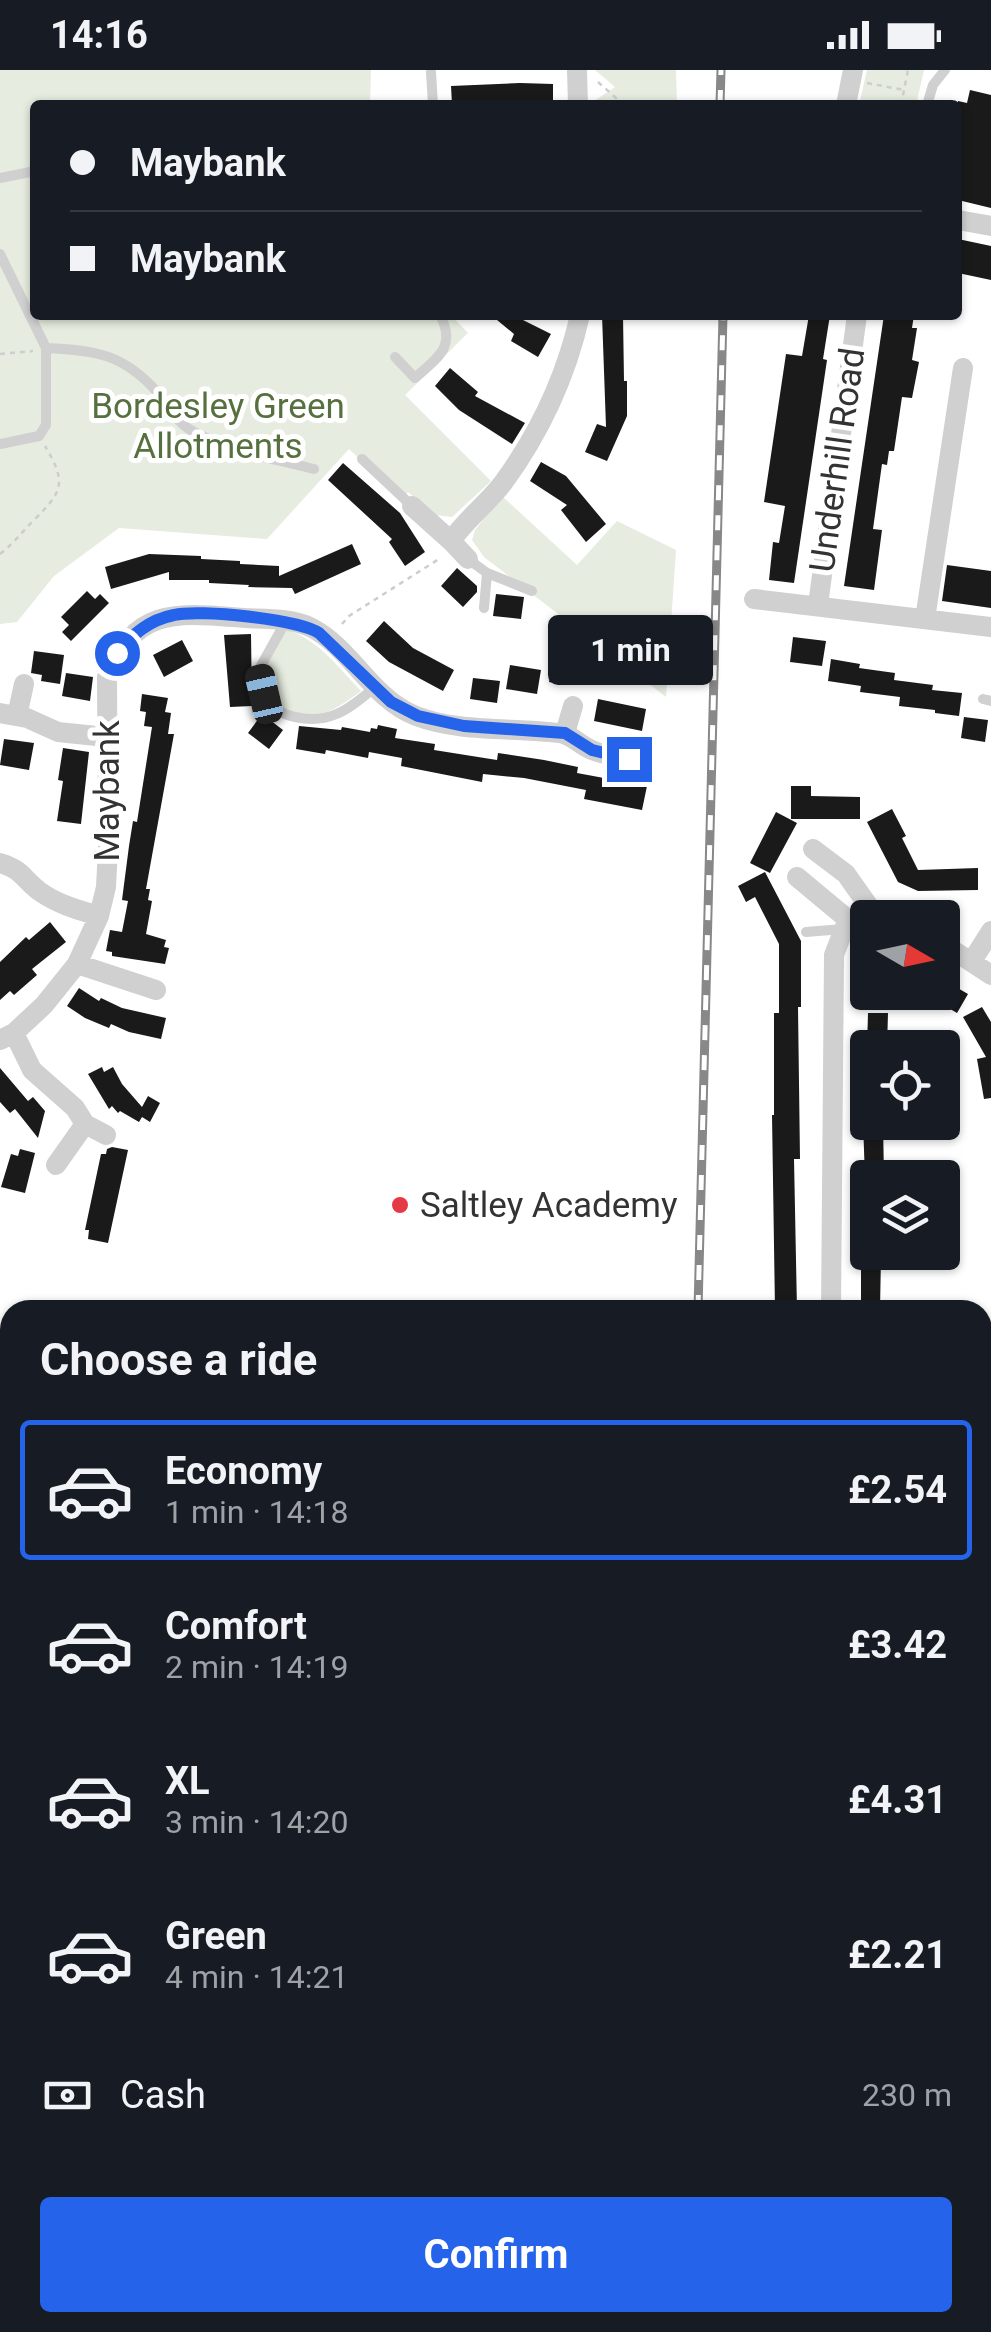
<!DOCTYPE html>
<meta charset="utf-8">
<style>
body{margin:0;font-family:Roboto,sans-serif;background:#242831;color:#f1f3f6;height:100vh;display:flex;flex-direction:column;font-size:38px;white-space:nowrap}
*{box-sizing:border-box;margin:0}
p{font-size:32px;color:#9ea1a6}
.icon{flex:none;width:55px;height:55px;fill:none;stroke:currentColor;stroke-width:2;stroke-linecap:round;stroke-linejoin:round}
.map{position:relative;flex:1;overflow:hidden}
.drawer{position:absolute;left:0px;top:1230px;width:992px;height:1032px;display:flex;flex-direction:column;background:#171b24;border-radius:30px 30px 0 0;box-shadow:0 2px 8px #0004}
.drawer>*{flex:none}
.banner{position:absolute;left:30px;top:30px;width:932px;height:220px;border-radius:10px;box-shadow:0 2px 8px #0004;display:grid;align-content:center;height:220px;padding:0 40px;background:#171b24}
.needle{width:65px;rotate:99deg}
.controls{position:absolute;left:850px;top:830px;display:grid;gap:20px}
.controls a{display:grid;place-items:center;width:110px;height:110px;border-radius:10px;background:#171b24;box-shadow:0 2px 8px #0004;font-size:50px}
.end{position:absolute;width:45px;height:45px;margin:-22px;border:12px solid #2563eb;background:#fff;box-shadow:0 0 0 5px #fff}
.from{border-radius:50%}
.bubble{position:absolute;height:70px;border-radius:10px;background:#171b24;box-shadow:0 2px 8px #0004;font-size:32px;font-weight:700;line-height:70px;text-align:center}
.car{position:absolute;width:30px;height:60px;margin:-30px -15px;border-radius:12px;box-shadow:0 0 8px 2px #0007;background:linear-gradient(#222 24%,#8ab4d8 0 40%,#222 0 76%,#8ab4d8 0 86%,#222 0)}
.banner b{display:flex;align-items:center;gap:35px;height:95px;font-size:38px}
.banner b+b{border-top:2px solid #363941}
.banner i{width:25px;height:25px;background:#f1f3f6}
ul{padding:0;list-style:none}
li{display:flex;align-items:center;gap:30px;height:140px;margin:0 20px 15px;padding:0 20px;border:5px solid transparent;border-radius:10px}
li div{flex:1}
li b{display:block;font-size:38px}
li em{font-style:normal;font-weight:700}
li.active{border-color:#2563eb}
li>.icon{width:90px;height:90px;stroke-width:1.5}
h2{padding:0 40px;font-size:45px;line-height:120px}
.pay{display:flex;align-items:center;gap:25px;height:110px;padding:0 40px;font-size:38px}
.pay p{margin-inline-start:auto}
.cta{display:flex;gap:20px;margin-top:auto;padding:20px 40px}
.cta a{flex:1;height:115px;border-radius:10px;background:#2563eb;color:#fff;font-size:40px;font-weight:700;line-height:115px;text-align:center}
.status{display:flex;justify-content:space-between;align-items:center;height:70px;padding:0 50px;background:#171b24;direction:ltr}
.status svg{height:28px;fill:currentColor}
.map>svg:first-child{display:block}
.green{fill:#e6ecdf}
.building{fill:#1a1a1a}
.lines{fill:none;stroke-linecap:round;stroke-linejoin:round}
.path{stroke:#cdcdcd;stroke-width:2.5;stroke-dasharray:5 5;stroke-linecap:butt}
.lane{stroke:#d0d0d0;stroke-width:10}
.street{stroke:#d0d0d0;stroke-width:20}
.secondary{stroke:#bdbdbd;stroke-width:28}
.rail-casing{stroke:#888;stroke-width:9}
.rail{stroke:#fff;stroke-width:5;stroke-dasharray:15;stroke-linecap:butt}
.route{stroke:#2563eb;stroke-width:12}
.poi-dot{fill:#e63946;stroke:#fff;stroke-width:4}
.labels{text-anchor:middle;stroke-width:10;stroke-linejoin:round;paint-order:stroke}
.park-label{font-size:35px;fill:#56703f;stroke:#fff}
.street-label{font-size:35px;fill:#333;stroke:#fff}
.poi-label{font-size:35px;fill:#333;stroke:#fff;text-anchor:start}
</style>
<div class="status"><b>14:16</b><svg viewBox="0 0 49 12"><path d="M0 12V9h3v3zM5 12V6h3v6zM10 12V3h3v9zM15 12V0h3v12zM26 1h20v11H26zM47 4h2v5h-2z"/></svg></div>
<div class="map">
<svg width="991" height="2262" viewBox="0 0 991 2262">
<rect width="100%" height="100%" fill="#fff"/>
<path class="green" d="M0,0H371L370,35H35V245H451L468,263L405,325L491,411L452,447L435,445L408,422L401,429L349,379L267,469L119,458L54,506L17,552L0,554Z
M595,0H676L677,35H588L615,17Z
M867,0H924L916,35H859Z
M502,426L577,495L617,451L676,480L666,627L484,487L472,470L475,460Z
M287,560C318,569 340,599 361,621C334,641 309,658 277,635C269,629 261,620 262,609C263,592 278,573 287,560Z"/>
<path class="building" d="M520,13L553,14V35H452L451,16Z
M970,20L991,25V138L958,130V31L967,33Z
M958,169L991,176V210L958,203Z
M491,245H513L551,264L538,287L511,271L514,264Z
M602,245H623L624,311H627V346L607,391L585,382L597,354L606,357Z
M809,245H830L823,289L827,290L794,513L769,510L773,472L779,473L785,436L764,432L786,284L802,286Z
M884,245H914L912,258H917L912,290L919,292L912,328L902,327L894,381H889L887,395L882,394L873,459L882,460L874,520L844,516Z
M450,298L478,322L475,326L525,353L512,374L459,340L435,316Z
M541,392L566,406L606,454L586,472L561,440L567,435L530,411Z
M343,393L400,443L425,482L405,496L389,472L392,469L328,410Z
M352,474L361,494L295,524L292,518L248,517L249,515L209,513V510H169V502L111,519L105,497L149,484L201,486V489L240,491V494L279,496V506Z
M947,495L991,501V538L942,531Z
M457,498L477,516V522L463,537L441,516Z
M87,521L95,529L100,524L109,533L71,571L62,562L69,555L61,547Z
M496,524L524,527L521,549L493,546Z
M384,551L413,578L454,600L443,621L389,592L366,571Z
M251,564L252,636L230,637L224,565Z
M793,567L826,571L822,596L790,592Z
M182,570L193,591L164,607L153,585Z
M34,581L64,585L60,614L41,611L42,605L31,603Z
M568,586L583,589L578,612L566,610L565,615L549,612L553,590L567,593Z
M831,589L860,594L859,598L895,603L894,610L933,615L932,620L962,623L959,646L935,643V640L899,636L900,627L860,622L861,616L828,611Z
M510,595L541,600L537,624L506,619Z
M66,603L93,607L90,631L62,626Z
M473,608L500,611L497,633L470,629Z
M142,624L168,628L165,642L171,643L168,664H174L146,819H150L148,830L152,831L146,864L166,870L164,877L169,878L165,894L112,886V882L106,881L110,860L122,862L128,831L122,830L129,776L133,751L137,752L152,657L144,656L146,642L140,641Z
M598,629L646,639L642,661L594,651Z
M262,644L283,660L269,679L248,663Z
M964,647L988,650L985,672L961,668Z
M378,655L397,659L395,668L435,674L434,680L497,690L498,683L544,690L578,697L577,703L647,716L642,740L584,729L586,720L524,708L483,704L482,712L401,696L402,688L369,682L368,688L326,680L325,684L296,679L299,656L341,660L342,657L370,662L371,658L377,659Z
M4,669L34,673L29,700L0,695Z
M63,678L89,682L81,754L57,751L63,711L58,710Z
M791,716H811V726L860,727V749H791Z
M892,739L906,766L902,768L918,800L978,798V820L918,821L898,812L867,752Z
M776,742L797,753L770,803L750,793Z
M765,802L801,871V937H798L800,1089H794L797,1240H775L772,1045H774V943H779V874L755,827L746,832L738,816Z
M50,852L66,872L32,899L37,905L14,925L10,921L0,930V892L26,867L29,870Z
M942,909L968,924L957,943L922,922H942Z
M79,918L99,931L101,928L122,938L166,948L161,969L129,962L111,954L109,958L85,948L67,936Z
M982,937L991,952V1028L984,1029L977,989L986,987L963,947Z
M868,943H888L887,978H867Z
M102,997L104,1002L113,997L122,1014L142,1037L148,1026L160,1033L150,1052L142,1047L139,1052L120,1041L118,1043L112,1036L109,1039L88,1004Z
M0,998L28,1031L33,1027L45,1041L38,1068L15,1039L10,1043L0,1032Z
M863,1052H883L884,1108H865Z
M112,1077L128,1080L108,1173L88,1169L89,1160H85L101,1084H106L107,1079Z
M20,1079L35,1083L25,1123L1,1117L11,1084L18,1086Z
M861,1186H881L880,1240H861Z"/>
<g class="lines">
<path class="path" d="M598,12L624,35
M867,13L904,20
M901,35L908,0
M0,284L33,281
M0,484C13,474 22,462 34,450C63,421 67,413 45,376
M342,554L349,546L439,489"/>
<path class="lane" d="M431,2L433,35
M927,35L933,15L945,0
M0,108L35,101
M0,184L46,278V355L39,366L0,374
M46,278C95,280 124,284 158,323C170,337 176,353 194,362C232,382 274,389 314,399
M395,287L415,308C437,288 457,277 440,245
M362,389L412,436
M468,489L487,503L532,521
M484,538L487,503
M286,551L258,601C264,626 268,641 295,647C329,655 350,639 375,617
M983,629L991,631
M806,862L843,859"/>
<path class="street" d="M577,0L578,35
M846,35L853,0
M958,150L991,156
M412,436L451,471
M468,489L451,471C466,449 487,434 503,413C541,361 566,307 580,245
M754,529L991,557
M818,535L857,245
M925,549L963,298
M0,643L27,648L58,662L106,667
M17,646L24,614
M565,663L573,636
M813,779L846,804L870,838
M0,793C23,800 22,808 39,821C57,834 78,840 99,846
M797,807L851,852
M870,838L901,848
M942,873L991,905
M972,891L991,861
M77,894L156,920
M14,963L32,1000L75,1038L85,1054L106,1065
M0,970L14,963L44,935L77,894L99,846L106,817L108,778L107,607C136,535 179,543 245,548C266,549 293,548 312,558C352,579 372,629 416,646C461,663 512,657 559,663C572,664 580,676 592,680C603,685 617,686 629,689
M56,1095L85,1054
M831,1240L834,885L844,859L870,838
M982,1487H991
M0,1554L10,1571
M982,1707H991
M982,2078L991,2081
M99,2252L103,2262
M484,2262V2252"/>
<path class="secondary" d="M982,1900L991,1873
M0,1950L10,1954
M726,2252L764,2262
M911,2262L913,2252"/>
<g class="rail-casing">
<path id="rail" d="M720,35L721,0
M698,1240L723,245
M658,2262V2252"/>
</g>
<use href="#rail" class="rail"/>
</g>
<g class="lines">
<path class="route" d="M117,583C133,564 149,550 174,545C199,539 298,549 319,563L391,632L418,646L464,656L565,663L592,680L629,689"/>
</g>
<circle class="poi-dot" cx="400" cy="1135" r="10"/>
<g class="labels">
<g class="park-label">
<text x="218" y="348">Bordesley Green<tspan x="218" dy="40">Allotments</tspan></text>
</g>
<g class="street-label">
<text transform="translate(837 390) rotate(-82)" y="12">Underhill Road</text>
<text transform="translate(107 721) rotate(-90)" y="12">Maybank</text>
</g>
<g class="poi-label">
<text x="420" y="1147">Saltley Academy</text>
</g>
</g>
</svg>
<div class="controls">
<a><svg class="needle" viewBox="-14 -14 28 28"><path d="M0-13l5 13h-10z" fill="#e53935"/><path d="M0 13l5-13h-10z" fill="#9ea1a6"/></svg></a>
<a><svg class="icon" aria-label="locate" viewBox="0 0 24 24"><circle cx="12" cy="12" r="6"/><path d="M12 2v4M12 18v4M2 12h4M18 12h4"/></svg></a>
<a><svg class="icon" aria-label="layers" viewBox="0 0 24 24"><path d="M12 4l9 5-9 5-9-5zM3 14l9 5 9-5"/></svg></a>
</div>
<i class="end from" style="left:117px;top:583px"></i>
<i class="end" style="left:629px;top:689px"></i>
<div class="bubble" style="left:548px;top:545px;width:165px">1 min</div>
<i class="car" style="left:264px;top:624px;rotate:347deg"></i>
<div class="banner">
<b><i class="from"></i>Maybank</b>
<b><i></i>Maybank</b>
</div>
<section class="drawer">
<h2>Choose a ride</h2>
<ul>
<li class="active"><svg class="icon" aria-label="car" viewBox="0 0 24 24"><path d="M5 17H2v-5l4-1 3-4h7l3 4 3 1v5h-3M9 17h6M6 11h13"/><circle cx="7" cy="17" r="2"/><circle cx="17" cy="17" r="2"/></svg><div><b>Economy</b><p>1 min · 14:18</p></div><em>£2.54</em></li>
<li><svg class="icon" aria-label="car" viewBox="0 0 24 24"><path d="M5 17H2v-5l4-1 3-4h7l3 4 3 1v5h-3M9 17h6M6 11h13"/><circle cx="7" cy="17" r="2"/><circle cx="17" cy="17" r="2"/></svg><div><b>Comfort</b><p>2 min · 14:19</p></div><em>£3.42</em></li>
<li><svg class="icon" aria-label="car" viewBox="0 0 24 24"><path d="M5 17H2v-5l4-1 3-4h7l3 4 3 1v5h-3M9 17h6M6 11h13"/><circle cx="7" cy="17" r="2"/><circle cx="17" cy="17" r="2"/></svg><div><b>XL</b><p>3 min · 14:20</p></div><em>£4.31</em></li>
<li><svg class="icon" aria-label="car" viewBox="0 0 24 24"><path d="M5 17H2v-5l4-1 3-4h7l3 4 3 1v5h-3M9 17h6M6 11h13"/><circle cx="7" cy="17" r="2"/><circle cx="17" cy="17" r="2"/></svg><div><b>Green</b><p>4 min · 14:21</p></div><em>£2.21</em></li>
</ul>
<div class="pay"><svg class="icon" aria-label="cash" viewBox="0 0 24 24"><path d="M3 7h18v10H3z"/><circle cx="12" cy="12" r="2"/></svg>Cash<p>230 m</p></div>
<div class="cta"><a>Confirm</a></div>
</section>
</div>
